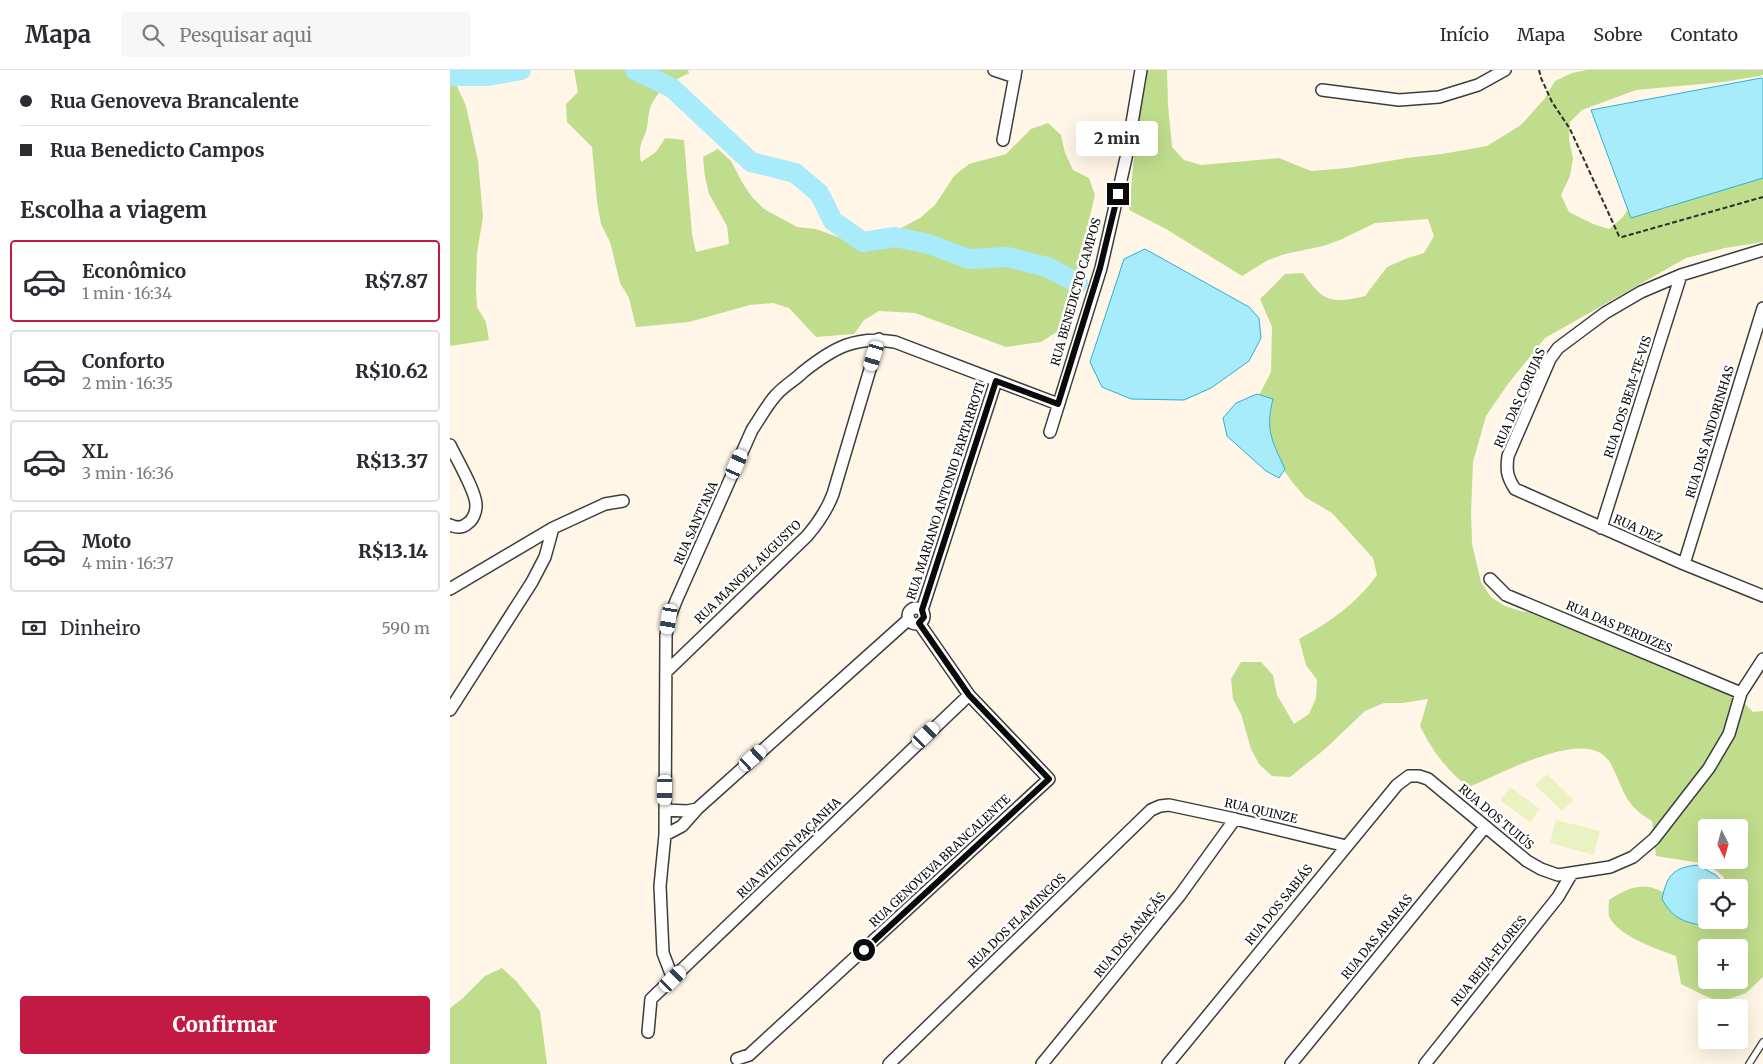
<!DOCTYPE html>
<html lang="pt">
<meta charset="utf-8">
<style>
body{margin:0;font-family:Merriweather,serif;background:#f7f7f7;color:#2b2b33;height:100vh;display:flex;flex-direction:column;font-size:19px;white-space:nowrap}
*{box-sizing:border-box;margin:0}
p{font-size:16px;color:#7c7c81}
.icon{flex:none;width:28px;height:28px;fill:none;stroke:currentColor;stroke-width:2;stroke-linecap:round;stroke-linejoin:round}
.map{position:relative;flex:1;overflow:hidden}
.details{display:flex;flex-direction:column;background:#fff;width:450px}
.details>*{flex:none}
.hud{display:grid;align-content:center;height:110px;padding:0 20px;background:#fff}
.needle{width:32px;rotate:174deg}
.buttons{position:absolute;left:1248px;top:749px;display:grid;gap:10px}
.buttons a{display:grid;place-items:center;width:50px;height:50px;border-radius:5px;background:#fff;box-shadow:0 5px 20px #0002;font-size:25px}
.end{position:absolute;width:22px;height:22px;margin:-11px;border:6px solid #0a0a0a;background:#fff;box-shadow:0 0 0 2px #fff}
.from{border-radius:50%}
.bubble{position:absolute;height:35px;border-radius:5px;background:#fff;box-shadow:0 5px 20px #0002;font-size:16px;font-weight:800;line-height:35px;text-align:center}
.car{position:absolute;width:15px;height:30px;margin:-15px -8px;border-radius:6px;box-shadow:0 0 4px 1px #0007;background:linear-gradient(#fff 24%,#345 0 40%,#fff 0 76%,#345 0 86%,#fff 0)}
.hud b{display:flex;align-items:center;gap:18px;height:48px;font-size:19px}
.hud b+b{border-top:1px solid #e1e1e2}
.hud i{width:12px;height:12px;background:#2b2b33}
ul{padding:0;list-style:none}
li{display:flex;align-items:center;gap:15px;height:82px;margin:0 10px 8px;padding:0 10px;border:2px solid #e1e1e2;border-radius:5px}
li div{flex:1}
li b{display:block;font-size:19px}
li em{font-style:normal;font-weight:800}
li.on{border-color:#c21a42}
li>.icon{width:45px;height:45px;stroke-width:1.5}
h2{padding:0 20px;font-size:22px;line-height:60px}
.pay{display:flex;align-items:center;gap:12px;height:55px;padding:0 20px;font-size:19px}
.pay p{margin-inline-start:auto}
.action{display:flex;gap:10px;margin-top:auto;padding:10px 20px}
.action a{flex:1;height:58px;border-radius:5px;background:#c21a42;color:#fff;font-size:20px;font-weight:800;line-height:58px;text-align:center}
header{display:flex;align-items:center;gap:30px;box-sizing:border-box;height:70px;padding:0 25px;background:#fff;border-bottom:1px solid #e1e1e2}
header strong{font-size:24px}
nav{display:flex;gap:28px;margin-inline-start:auto;font-size:18px}
.search{width:350px;height:45px;background:#f7f7f7;display:flex;align-items:center;gap:12px;box-sizing:border-box;padding:0 18px;border-radius:5px;color:#7c7c81;font-size:19px}
main{display:flex;flex:1;min-height:0}
.map>svg:first-child{display:block}
.forest{fill:#c0dd8d;fill-rule:evenodd}
.pitch{fill:#eaf2c1}
.water{fill:#a8ebfa;stroke:#2ab2d6}
.lines{fill:none;stroke-linecap:round;stroke-linejoin:round}
.river{stroke:#a8ebfa;stroke-width:20}
.lane-casing{stroke:#3d3d3d;stroke-width:8}
.street-casing{stroke:#3d3d3d;stroke-width:14}
.path{stroke:#2c2c2c;stroke-width:2;stroke-dasharray:5 2.5;stroke-linecap:butt}
.lane{stroke:#fff;stroke-width:5.5}
.street{stroke:#fff;stroke-width:11}
.route{stroke:#0a0a0a;stroke-width:6}
.labels{text-anchor:middle;stroke-width:5;stroke-linejoin:round;paint-order:stroke}
.street-label{font-size:12px;fill:#0a0a0a;stroke:#fff}
</style>
<header>
<strong>Mapa</strong>
<div class="search"><svg class="icon" aria-label="search" viewBox="0 0 24 24"><circle cx="10" cy="10" r="6"/><path d="M15 15l6 6"/></svg>Pesquisar aqui</div>
<nav><a>Início</a><a>Mapa</a><a>Sobre</a><a>Contato</a></nav>
</header>
<main>
<section class="details">
<div class="hud">
<b><i class="from"></i>Rua Genoveva Brancalente</b>
<b><i></i>Rua Benedicto Campos</b>
</div>
<h2>Escolha a viagem</h2>
<ul>
<li class="on"><svg class="icon" aria-label="car" viewBox="0 0 24 24"><path d="M5 17H2v-5l4-1 3-4h7l3 4 3 1v5h-3M9 17h6M6 11h13"/><circle cx="7" cy="17" r="2"/><circle cx="17" cy="17" r="2"/></svg><div><b>Econômico</b><p>1 min · 16:34</p></div><em>R$7.87</em></li>
<li><svg class="icon" aria-label="car" viewBox="0 0 24 24"><path d="M5 17H2v-5l4-1 3-4h7l3 4 3 1v5h-3M9 17h6M6 11h13"/><circle cx="7" cy="17" r="2"/><circle cx="17" cy="17" r="2"/></svg><div><b>Conforto</b><p>2 min · 16:35</p></div><em>R$10.62</em></li>
<li><svg class="icon" aria-label="car" viewBox="0 0 24 24"><path d="M5 17H2v-5l4-1 3-4h7l3 4 3 1v5h-3M9 17h6M6 11h13"/><circle cx="7" cy="17" r="2"/><circle cx="17" cy="17" r="2"/></svg><div><b>XL</b><p>3 min · 16:36</p></div><em>R$13.37</em></li>
<li><svg class="icon" aria-label="car" viewBox="0 0 24 24"><path d="M5 17H2v-5l4-1 3-4h7l3 4 3 1v5h-3M9 17h6M6 11h13"/><circle cx="7" cy="17" r="2"/><circle cx="17" cy="17" r="2"/></svg><div><b>Moto</b><p>4 min · 16:37</p></div><em>R$13.14</em></li>
</ul>
<div class="pay"><svg class="icon" aria-label="cash" viewBox="0 0 24 24"><path d="M3 7h18v10H3z"/><circle cx="12" cy="12" r="2"/></svg>Dinheiro<p>590 m</p></div>
<div class="action"><a>Confirmar</a></div>
</section>
<div class="map">
<svg width="1313" height="994" viewBox="0 0 1313 994">
<rect width="100%" height="100%" fill="#fff6e7"/>
<path class="forest" d="M124,0H238L239,3C222,12 206,20 200,39C198,45 198,52 197,58C192,74 188,74 191,92L206,82L215,68L234,70L242,164L246,182L279,174L277,156L259,124L255,107L253,87L268,79L281,91L292,112L302,127L314,139L347,157L366,159L401,172L423,170L440,164L470,148L485,135L504,106L519,94L556,84L581,59L598,53L611,65L615,83L623,100L639,108L645,125L613,258L591,272L556,277L465,243L429,241L414,250L404,264L366,267L339,238L323,233L300,235L239,252L186,257L179,228L170,213L160,172L151,154L147,132L142,77L117,52L116,34L128,22Z
M695,0H717L718,35L722,77L734,90L751,95L829,88L861,101L897,98L957,88L992,84L1037,76L1071,55L1095,28L1105,11L1122,3L1137,0H1313V5L1309,6L1273,12L1186,20L1132,40L1120,52L1119,70L1123,88L1120,106L1111,125L1119,142L1143,154L1159,159L1173,147L1187,125L1313,82V172L1275,178L1236,188L1095,268L1058,314L1036,346L1023,392L1021,443L1022,474L1031,512L1041,527L1055,536L1074,542L1078,541L1266,605L1303,642L1313,641V907L1296,923L1271,932L1253,925L1231,914L1226,886C1207,879 1167,866 1159,846C1158,842 1159,835 1159,830C1206,798 1215,830 1254,849C1263,853 1279,850 1289,850V818L1278,817L1273,806L1257,794L1206,786L1202,751C1173,734 1175,721 1161,694C1139,652 1048,707 1018,717C996,699 983,682 970,656L978,629L952,633H934L915,641L875,679L840,707L822,706L809,694L801,679L791,644L783,629L781,609L791,592H811L823,605L827,625L844,654L859,644L866,628L867,610L856,595L849,569C880,552 906,534 927,505L923,488L882,443L855,427L843,413L814,373L804,335L821,302L822,257L810,229L835,204L853,203C873,232 881,234 915,226L937,197L955,189L974,183L984,166L978,149L925,153L890,170L873,176L835,184L818,190L792,206L716,159L679,140L689,33L696,15ZM1256,758H1289V790H1256ZM1256,878H1289V910H1256Z
M0,1L16,36L28,91L33,147L27,183L26,219L27,237L36,252L39,270L0,276Z
M52,898L67,912L90,941L97,994H0V938L13,928L35,906Z"/>
<path class="pitch" d="M1097,704L1124,730L1112,741L1085,715Z
M1060,717L1090,739L1080,752L1050,730Z
M1106,750L1150,761L1144,785L1100,773Z"/>
<path class="water" d="M1311,8L1313,9V108L1181,148L1141,40Z
M695,179L799,237L809,248L811,268L799,291L761,318L734,330L681,329L652,317L640,292L674,189Z
M807,324L823,329C815,360 822,371 835,399L829,408L816,401L777,366L773,348L786,333Z
M1247,795L1266,805L1274,814L1273,817L1256,818V850H1272L1259,857C1236,852 1224,851 1212,829C1217,806 1222,798 1247,795Z"/>
<g class="lines">
<path class="river" d="M185,0L222,18L301,92L345,103L369,123L383,151L413,172L445,167L479,174L519,189L557,187L597,197L628,213
M0,6H38L71,0"/>
<g class="lane-casing">
<path id="lane" d="M1299,994L1313,972"/>
</g>
<g class="street-casing">
<path id="street" d="M544,0L565,7
M872,20L949,30L989,27L1028,15L1055,0
M553,70L566,0
M1313,180L1231,205L1191,222L1155,243L1108,278L1100,289L1058,386C1056,400 1057,407 1065,419L1234,494L1313,526
M600,362L651,198L676,88L691,0
M0,375C6,388 27,423 26,436C26,442 23,450 18,453C13,458 6,458 0,455
M1151,458L1231,205
M1234,494L1313,238
M1040,509L1056,525L1291,623
M0,519L103,458L155,434L173,431
M458 546a8 8 0 1 1 16 0a8 8 0 1 1-16 0Z
M472,540L546,311
M216,602L357,466C369,452 377,440 383,424L429,269
M0,640L82,512L95,487L103,458
M215,740L237,741L247,739
M215,765L232,756L247,739L459,549
M223,909L213,883L210,816L215,765L216,565L219,549L226,531L302,360C310,348 317,335 326,325C334,316 345,310 353,302C383,278 406,265 445,272L608,334
M198,962L201,929L519,625
M287,989L299,985L599,709L519,625L469,553
M439,994L701,740L710,736L719,735L785,749L896,776
M592,994L730,825L785,749
M718,994L947,715L959,706H969L978,709L1077,791L1091,799L1108,805L1160,797L1183,787L1204,769L1259,698L1279,664L1291,623L1313,589
M841,994L1035,757
M975,994L1108,827L1122,803"/>
</g>
<path class="path" d="M1089,0L1091,8L1102,32L1120,59L1169,166L1172,167L1313,127"/>
<use href="#lane" class="lane"/>
<use href="#street" class="street"/>
</g>
<g class="lines">
<path class="route" d="M414,880L599,709L519,625L469,553L474,547L472,540L546,311L608,334L650,198L668,124"/>
</g>
<g class="labels">
<g class="street-label">
<text transform="translate(626 222) rotate(-74)" y="4">RUA BENEDICTO CAMPOS</text>
<text transform="translate(1178 327) rotate(-72)" y="4">RUA DOS BEM-TE-VIS</text>
<text transform="translate(1070 328) rotate(-66)" y="4">RUA DAS CORUJAS</text>
<text transform="translate(1260 362) rotate(-73)" y="4">RUA DAS ANDORINHAS</text>
<text transform="translate(496 421) rotate(-72)" y="4">RUA MARIANO ANTONIO FARTARROTI</text>
<text transform="translate(246 453) rotate(-66)" y="4">RUA SANT’ANA</text>
<text transform="translate(1188 459) rotate(24)" y="4">RUA DEZ</text>
<text transform="translate(298 502) rotate(-44)" y="4">RUA MANOEL AUGUSTO</text>
<text transform="translate(1169 557) rotate(23)" y="4">RUA DAS PERDIZES</text>
<text transform="translate(811 741) rotate(13)" y="4">RUA QUINZE</text>
<text transform="translate(1046 747) rotate(40)" y="4">RUA DOS TUIÚS</text>
<text transform="translate(339 778) rotate(-44)" y="4">RUA WILTON PAÇANHA</text>
<text transform="translate(490 791) rotate(-43)" y="4">RUA GENOVEVA BRANCALENTE</text>
<text transform="translate(829 835) rotate(-51)" y="4">RUA DOS SABIÁS</text>
<text transform="translate(567 851) rotate(-44)" y="4">RUA DOS FLAMINGOS</text>
<text transform="translate(680 865) rotate(-51)" y="4">RUA DOS ANAÇÃS</text>
<text transform="translate(927 867) rotate(-51)" y="4">RUA DAS ARARAS</text>
<text transform="translate(1039 891) rotate(-51)" y="4">RUA BEIJA-FLORES</text>
</g>
</g>
</svg>
<div class="buttons">
<a><svg class="needle" viewBox="-14 -14 28 28"><path d="M0-13l5 13h-10z" fill="#e53935"/><path d="M0 13l5-13h-10z" fill="#7c7c81"/></svg></a>
<a><svg class="icon" aria-label="locate" viewBox="0 0 24 24"><circle cx="12" cy="12" r="6"/><path d="M12 2v4M12 18v4M2 12h4M18 12h4"/></svg></a>
<a>+</a>
<a>−</a>
</div>
<i class="end from" style="left:414px;top:880px"></i>
<i class="end" style="left:668px;top:124px"></i>
<div class="bubble" style="left:626px;top:51px;width:82px">2 min</div>
<i class="car" style="left:424px;top:286px;rotate:197deg"></i>
<i class="car" style="left:287px;top:394px;rotate:24deg"></i>
<i class="car" style="left:219px;top:549px;rotate:189deg"></i>
<i class="car" style="left:476px;top:665px;rotate:46deg"></i>
<i class="car" style="left:303px;top:688px;rotate:48deg"></i>
<i class="car" style="left:215px;top:720px;rotate:181deg"></i>
<i class="car" style="left:223px;top:909px;rotate:46deg"></i>
</div>
</main>
